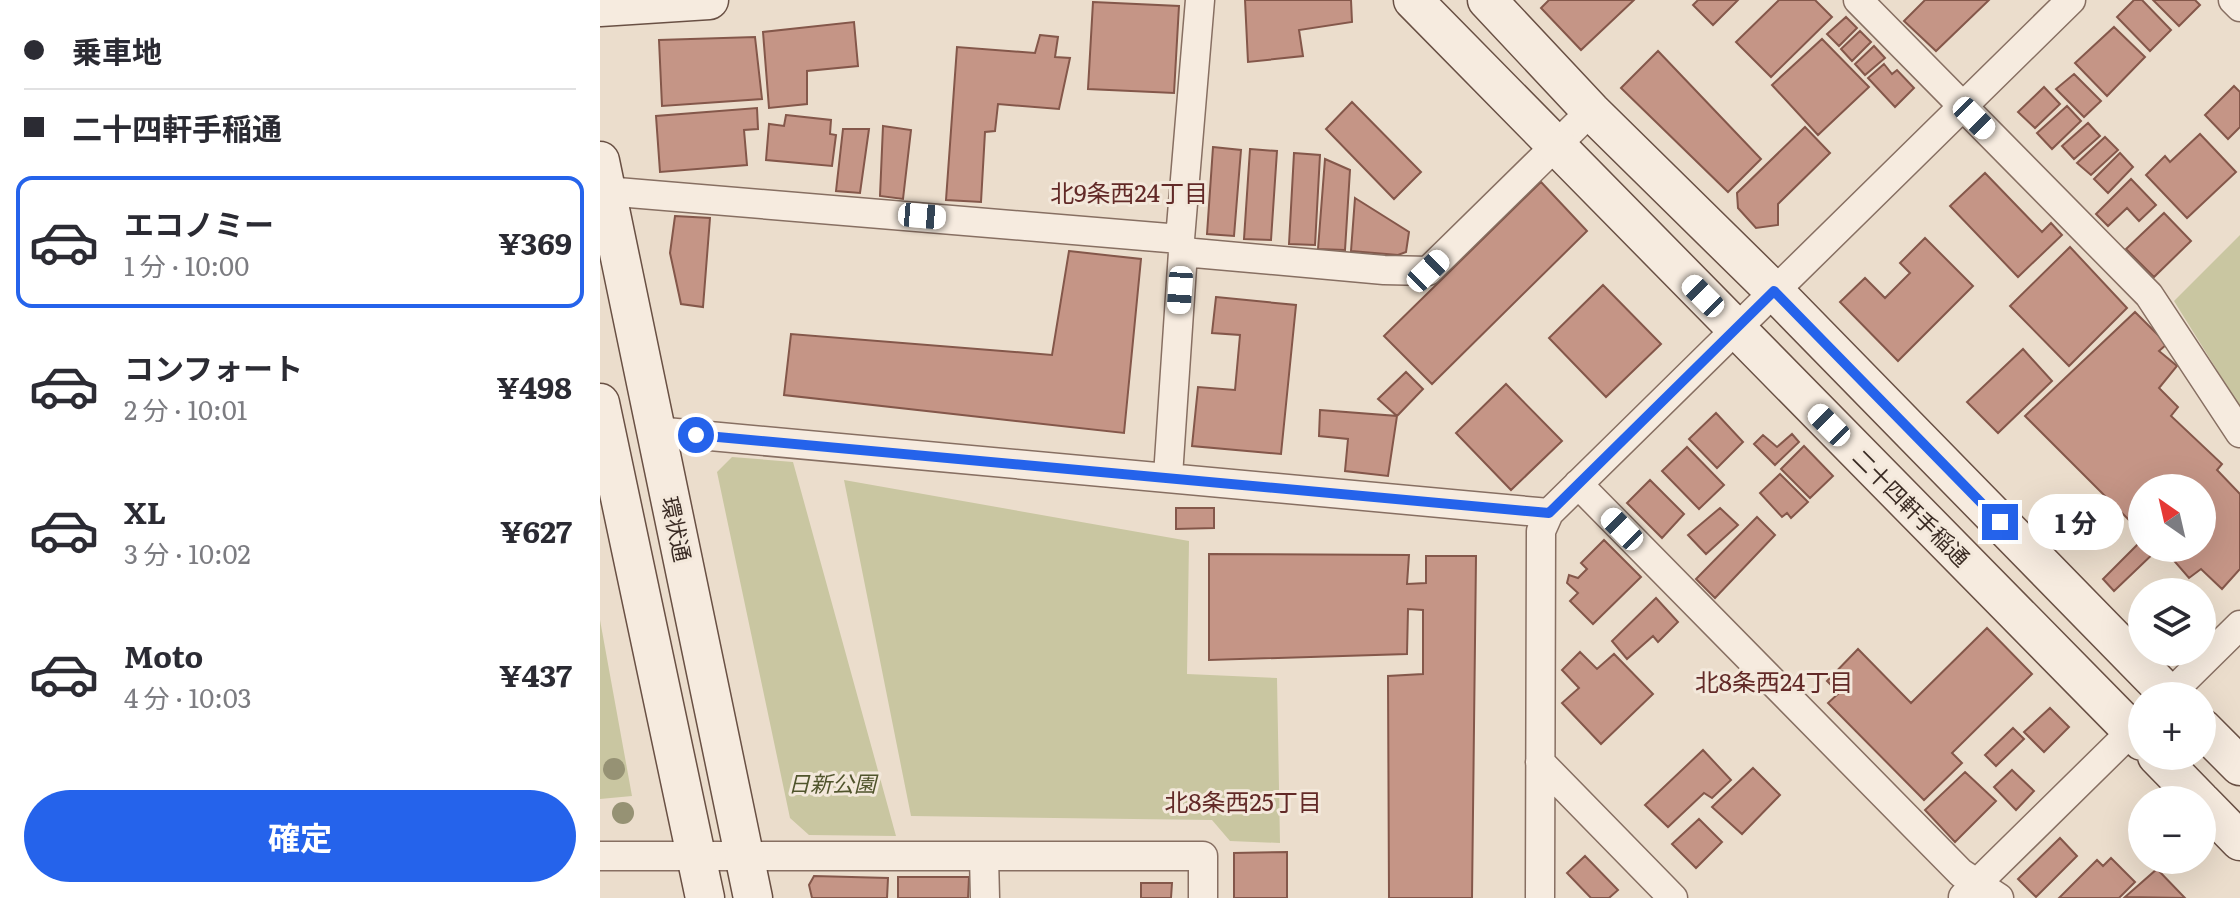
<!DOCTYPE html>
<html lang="ja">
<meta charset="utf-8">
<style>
body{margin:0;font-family:Literata,"Noto Sans JP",serif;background:#f2f2f3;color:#2b2b33;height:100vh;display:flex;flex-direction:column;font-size:30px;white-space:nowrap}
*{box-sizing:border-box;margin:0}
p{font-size:26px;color:#7c7c81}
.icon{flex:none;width:44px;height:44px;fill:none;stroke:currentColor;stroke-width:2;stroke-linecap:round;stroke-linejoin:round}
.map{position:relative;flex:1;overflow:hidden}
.panel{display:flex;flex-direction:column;background:#fff;width:600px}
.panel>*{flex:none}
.hud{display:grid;align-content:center;height:176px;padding:0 24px;background:#fff}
.needle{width:52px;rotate:326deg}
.controls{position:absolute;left:1528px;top:474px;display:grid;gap:16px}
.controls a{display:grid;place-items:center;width:88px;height:88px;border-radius:50%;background:#fff;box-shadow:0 8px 32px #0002;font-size:40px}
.end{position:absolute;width:36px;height:36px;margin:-18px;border:10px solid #2563eb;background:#fff;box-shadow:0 0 0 4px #fff}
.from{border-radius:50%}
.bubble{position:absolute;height:56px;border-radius:28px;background:#fff;box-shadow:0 8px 32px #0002;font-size:26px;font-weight:700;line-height:56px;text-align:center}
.car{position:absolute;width:24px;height:48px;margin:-24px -12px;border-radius:10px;box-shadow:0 0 6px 2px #0007;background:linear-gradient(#fff 24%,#345 0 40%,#fff 0 76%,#345 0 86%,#fff 0)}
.hud b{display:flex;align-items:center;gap:28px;height:76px;font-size:30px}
.hud b+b{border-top:2px solid #e1e1e2}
.hud i{width:20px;height:20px;background:#2b2b33}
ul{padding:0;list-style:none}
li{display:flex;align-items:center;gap:24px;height:132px;margin:0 16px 12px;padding:0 8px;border:4px solid transparent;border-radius:16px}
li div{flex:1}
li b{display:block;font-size:30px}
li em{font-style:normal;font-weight:700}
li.active{border-color:#2563eb}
li>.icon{width:72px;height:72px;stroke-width:1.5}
.action{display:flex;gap:16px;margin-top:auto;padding:16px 24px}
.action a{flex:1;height:92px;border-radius:48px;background:#2563eb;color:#fff;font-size:32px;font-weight:700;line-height:92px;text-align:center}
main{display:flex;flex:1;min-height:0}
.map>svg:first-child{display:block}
.green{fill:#c9c6a1}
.building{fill:#c59586;stroke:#84574a;stroke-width:2}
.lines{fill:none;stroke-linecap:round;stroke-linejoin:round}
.street-casing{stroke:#876f62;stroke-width:31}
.secondary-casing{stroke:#695044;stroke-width:41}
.street{stroke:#f6ebdf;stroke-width:28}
.secondary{stroke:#f6ebdf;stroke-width:38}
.tree{fill:#969274}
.route{stroke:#2563eb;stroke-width:10}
.labels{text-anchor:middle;stroke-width:6;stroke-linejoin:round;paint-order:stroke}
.street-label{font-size:22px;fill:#392a23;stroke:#f3e8db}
.park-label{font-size:22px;font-style:italic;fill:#50542c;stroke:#f3e8db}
.neighbourhood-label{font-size:24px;fill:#622927;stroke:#f3e8db}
</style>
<main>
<section class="panel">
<div class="hud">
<b><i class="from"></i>乗車地</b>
<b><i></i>二十四軒手稲通</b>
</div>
<ul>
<li class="active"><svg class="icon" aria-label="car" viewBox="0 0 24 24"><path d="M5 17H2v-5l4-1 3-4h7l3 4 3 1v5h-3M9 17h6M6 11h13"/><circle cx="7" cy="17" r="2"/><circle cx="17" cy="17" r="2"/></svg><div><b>エコノミー</b><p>1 分 · 10:00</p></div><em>¥369</em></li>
<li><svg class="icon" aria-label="car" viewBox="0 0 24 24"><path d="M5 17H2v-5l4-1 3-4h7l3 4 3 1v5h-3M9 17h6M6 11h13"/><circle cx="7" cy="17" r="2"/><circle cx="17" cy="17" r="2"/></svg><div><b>コンフォート</b><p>2 分 · 10:01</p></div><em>¥498</em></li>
<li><svg class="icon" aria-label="car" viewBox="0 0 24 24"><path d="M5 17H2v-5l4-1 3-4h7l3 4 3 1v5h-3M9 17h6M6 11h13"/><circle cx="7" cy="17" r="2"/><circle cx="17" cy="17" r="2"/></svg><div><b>XL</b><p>3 分 · 10:02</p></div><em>¥627</em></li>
<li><svg class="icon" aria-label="car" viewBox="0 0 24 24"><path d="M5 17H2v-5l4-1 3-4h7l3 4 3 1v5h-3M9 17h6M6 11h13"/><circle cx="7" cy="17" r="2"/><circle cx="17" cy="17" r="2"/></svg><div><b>Moto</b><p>4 分 · 10:03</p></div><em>¥437</em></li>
</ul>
<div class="action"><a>確定</a></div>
</section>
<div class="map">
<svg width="1640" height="898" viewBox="0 0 1640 898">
<rect width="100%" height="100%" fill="#ebddcc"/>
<path class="green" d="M1640,235V407L1574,301Z
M132,457L193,462L296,836L209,835L190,818L117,472Z
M244,480L589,541L587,674L677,678L680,843L630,841L612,820L311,816Z
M0,620L32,796L0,799Z"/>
<path class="building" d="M645,0H751L752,22L699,30L703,56L648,62Z
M949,0H1034L981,50L941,8Z
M1098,0H1138L1113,25L1093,5Z
M1179,0H1215L1232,17L1171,77L1136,42Z
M1325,0H1389L1336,51L1304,21Z
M1534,0H1542L1571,30L1550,51L1517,17Z
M1553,0H1595L1600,5L1579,26Z
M493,2L579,6L574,93L488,89Z
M1246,17L1257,28L1239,46L1227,34Z
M254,22L258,66L207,71V104L169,108L163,32Z
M1514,27L1545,57L1507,96L1475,63Z
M1260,31L1271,42L1252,61L1241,49Z
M440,35L458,37L455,57L470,58L459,109L398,104L395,131L385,132L381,202L346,200L357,47L435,53Z
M155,37L162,99L62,106L59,40Z
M1222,39L1269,87L1218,135L1172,85Z
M1274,46L1285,58L1265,75L1255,64Z
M1058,51L1161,159L1128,192L1021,88Z
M1284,64L1292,74L1297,70L1314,88L1295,107L1268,78Z
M1474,74L1501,101L1484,117L1456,89Z
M1634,86L1640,92V127L1628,139L1605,115Z
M1444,87L1460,104L1435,128L1418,112Z
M752,102L821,172L794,199L726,129Z
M1467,106L1481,121L1452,149L1437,133Z
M157,108L158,129L144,130L147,165L60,172L56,116Z
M186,115L231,120L230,134L236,135L232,166L166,160L169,124L184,126Z
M1488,123L1500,136L1474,159L1462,146Z
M283,126L311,130L303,199L280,196Z
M1205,127L1230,153L1178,204V225L1156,228L1138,208L1137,193Z
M243,129H269L260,193L236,191Z
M1600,134L1636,172L1587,218L1546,175L1565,156L1570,162Z
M1505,137L1518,150L1491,175L1477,163Z
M613,147L641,150L634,236L607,234Z
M650,149L677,151L671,240L644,239Z
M694,153L720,155L715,245L689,244Z
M1520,153L1533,167L1508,193L1494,179Z
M725,159L750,170L745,250L718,249Z
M1385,173L1442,232L1451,223L1462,235L1418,277L1350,206Z
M1531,179L1556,205L1539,221L1527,208L1508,226L1496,214Z
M941,182L987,231L832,384L784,336Z
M755,198L809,232L806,252L798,255L751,251Z
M1564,213L1591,241L1554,277L1526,249Z
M75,216L110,218L103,307L81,304L70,253Z
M1325,238L1373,286L1298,361L1240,302L1265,278L1285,298L1310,273L1300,263Z
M1470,247L1527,308L1469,366L1410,306Z
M469,251L541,259L524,433L184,395L191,334L452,355Z
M1003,285L1061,344L1006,397L949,338Z
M616,297L696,305L681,454L592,446L598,387L635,390L640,335L612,333Z
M1535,312L1567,344L1559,351L1577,366L1559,388L1578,407L1571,416L1622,464L1617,470L1640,494V569L1622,589L1601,569L1589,578L1563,548H1602V488H1542V533L1425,416Z
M1423,349L1452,381L1398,433L1367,402Z
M806,372L823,389L797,416L778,399Z
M906,384L962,441L911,490L856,433Z
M720,410L797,416L788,476L745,471L748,439L719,436Z
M1116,413L1143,442L1117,468L1089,439Z
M1192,434L1199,442L1175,465L1154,444L1163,435L1177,447Z
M1204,446L1233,476L1210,498L1181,469Z
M1087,447L1124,485L1099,509L1062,471Z
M1180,474L1208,502L1191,518L1187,513L1182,517L1160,493Z
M1050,480L1084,514L1062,538L1027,503Z
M576,508H614V528L576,529Z
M1120,508L1138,525L1106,554L1088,535Z
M1157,517L1175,535L1115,598L1096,579Z
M1004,540L1041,577L993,624L970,601L978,593L967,583L969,575L978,578L987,569L981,563Z
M1542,540V548H1559L1514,591L1503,579Z
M609,554L809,555L807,584L826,583V556H876L872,898H789L788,676L823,674V610L808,609L807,654L609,660Z
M1056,598L1078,622L1058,642L1053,636L1027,659L1012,641Z
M1387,628L1432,674L1352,753L1362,763L1324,800L1228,703L1239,693L1227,681L1258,649L1311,703Z
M980,652L997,669L1014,654L1053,694L1001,744L962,703L979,688L962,670Z
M1450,708L1469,727L1444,752L1424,732Z
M1413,728L1424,739L1396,766L1385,755Z
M1103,750L1131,780L1112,798L1104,793L1068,827L1045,805Z
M1153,768L1180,795L1142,834L1112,807Z
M1412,770L1434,791L1416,810L1394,787Z
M1365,772L1396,801L1355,842L1325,810Z
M1099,819L1122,842L1096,868L1072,844Z
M1460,838L1477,856L1436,897L1418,879Z
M687,852V898H634V853Z
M985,856L1018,890L1009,898H991L967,873Z
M1511,858L1535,882L1519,898H1459L1497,860L1503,866Z
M1557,869L1585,898L1525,897Z
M214,876L288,878L287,898H212L209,885Z
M298,877H369L368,898H298Z
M541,883H572L571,898H541Z"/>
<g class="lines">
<g class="street-casing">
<path id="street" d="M1258,0L1549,295L1640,433
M1633,0L1640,7
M5,191L580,239
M583,252L784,270L828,271L991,111
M55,431L949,513
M568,476L583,252L580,239L600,0
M978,484L1361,873L1399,898
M1568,696L1640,625
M940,762L1073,898
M0,856H603V898
M384,857L385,898
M1363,897L1542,721
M940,898L941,531L949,513L1471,0"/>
</g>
<g class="secondary-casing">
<path id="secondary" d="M813,0L1542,741
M887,0L991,111L1174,291L1570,696
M0,7L109,0
M0,161L153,898
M0,403L105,898
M1602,728L1640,766
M1557,756L1600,800
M1602,802L1640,841"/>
</g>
<use href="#street" class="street"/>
<use href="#secondary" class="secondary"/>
</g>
<g class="tree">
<circle cx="14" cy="769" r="11"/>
<circle cx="23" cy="813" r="11"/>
</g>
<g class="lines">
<path class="route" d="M96,435L949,513L1174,291L1400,522"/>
</g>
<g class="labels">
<g class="street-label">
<text transform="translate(1311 508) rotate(45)" y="8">二十四軒手稲通</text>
<text transform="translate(76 529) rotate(78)" y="8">環状通</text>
</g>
<g class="park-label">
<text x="232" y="792">日新公園</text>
</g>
<g class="neighbourhood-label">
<text x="529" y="202">北9条西24丁目</text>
<text x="1174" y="691">北8条西24丁目</text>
<text x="643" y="811">北8条西25丁目</text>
</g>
</g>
</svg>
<div class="controls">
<a><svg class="needle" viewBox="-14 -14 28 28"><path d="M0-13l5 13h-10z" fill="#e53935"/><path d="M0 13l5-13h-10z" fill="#7c7c81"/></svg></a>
<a><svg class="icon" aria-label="layers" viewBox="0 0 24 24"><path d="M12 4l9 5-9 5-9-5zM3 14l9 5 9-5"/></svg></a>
<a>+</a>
<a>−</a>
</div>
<i class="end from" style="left:96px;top:435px"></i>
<i class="end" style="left:1400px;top:522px"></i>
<div class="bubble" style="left:1428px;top:494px;width:96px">1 分</div>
<i class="car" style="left:1374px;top:118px;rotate:135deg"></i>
<i class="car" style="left:322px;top:216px;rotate:95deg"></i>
<i class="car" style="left:828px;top:271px;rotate:46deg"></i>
<i class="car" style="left:580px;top:290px;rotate:184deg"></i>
<i class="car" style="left:1103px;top:296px;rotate:315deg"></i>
<i class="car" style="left:1229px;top:425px;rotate:315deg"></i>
<i class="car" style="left:1022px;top:529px;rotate:315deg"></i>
</div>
</main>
